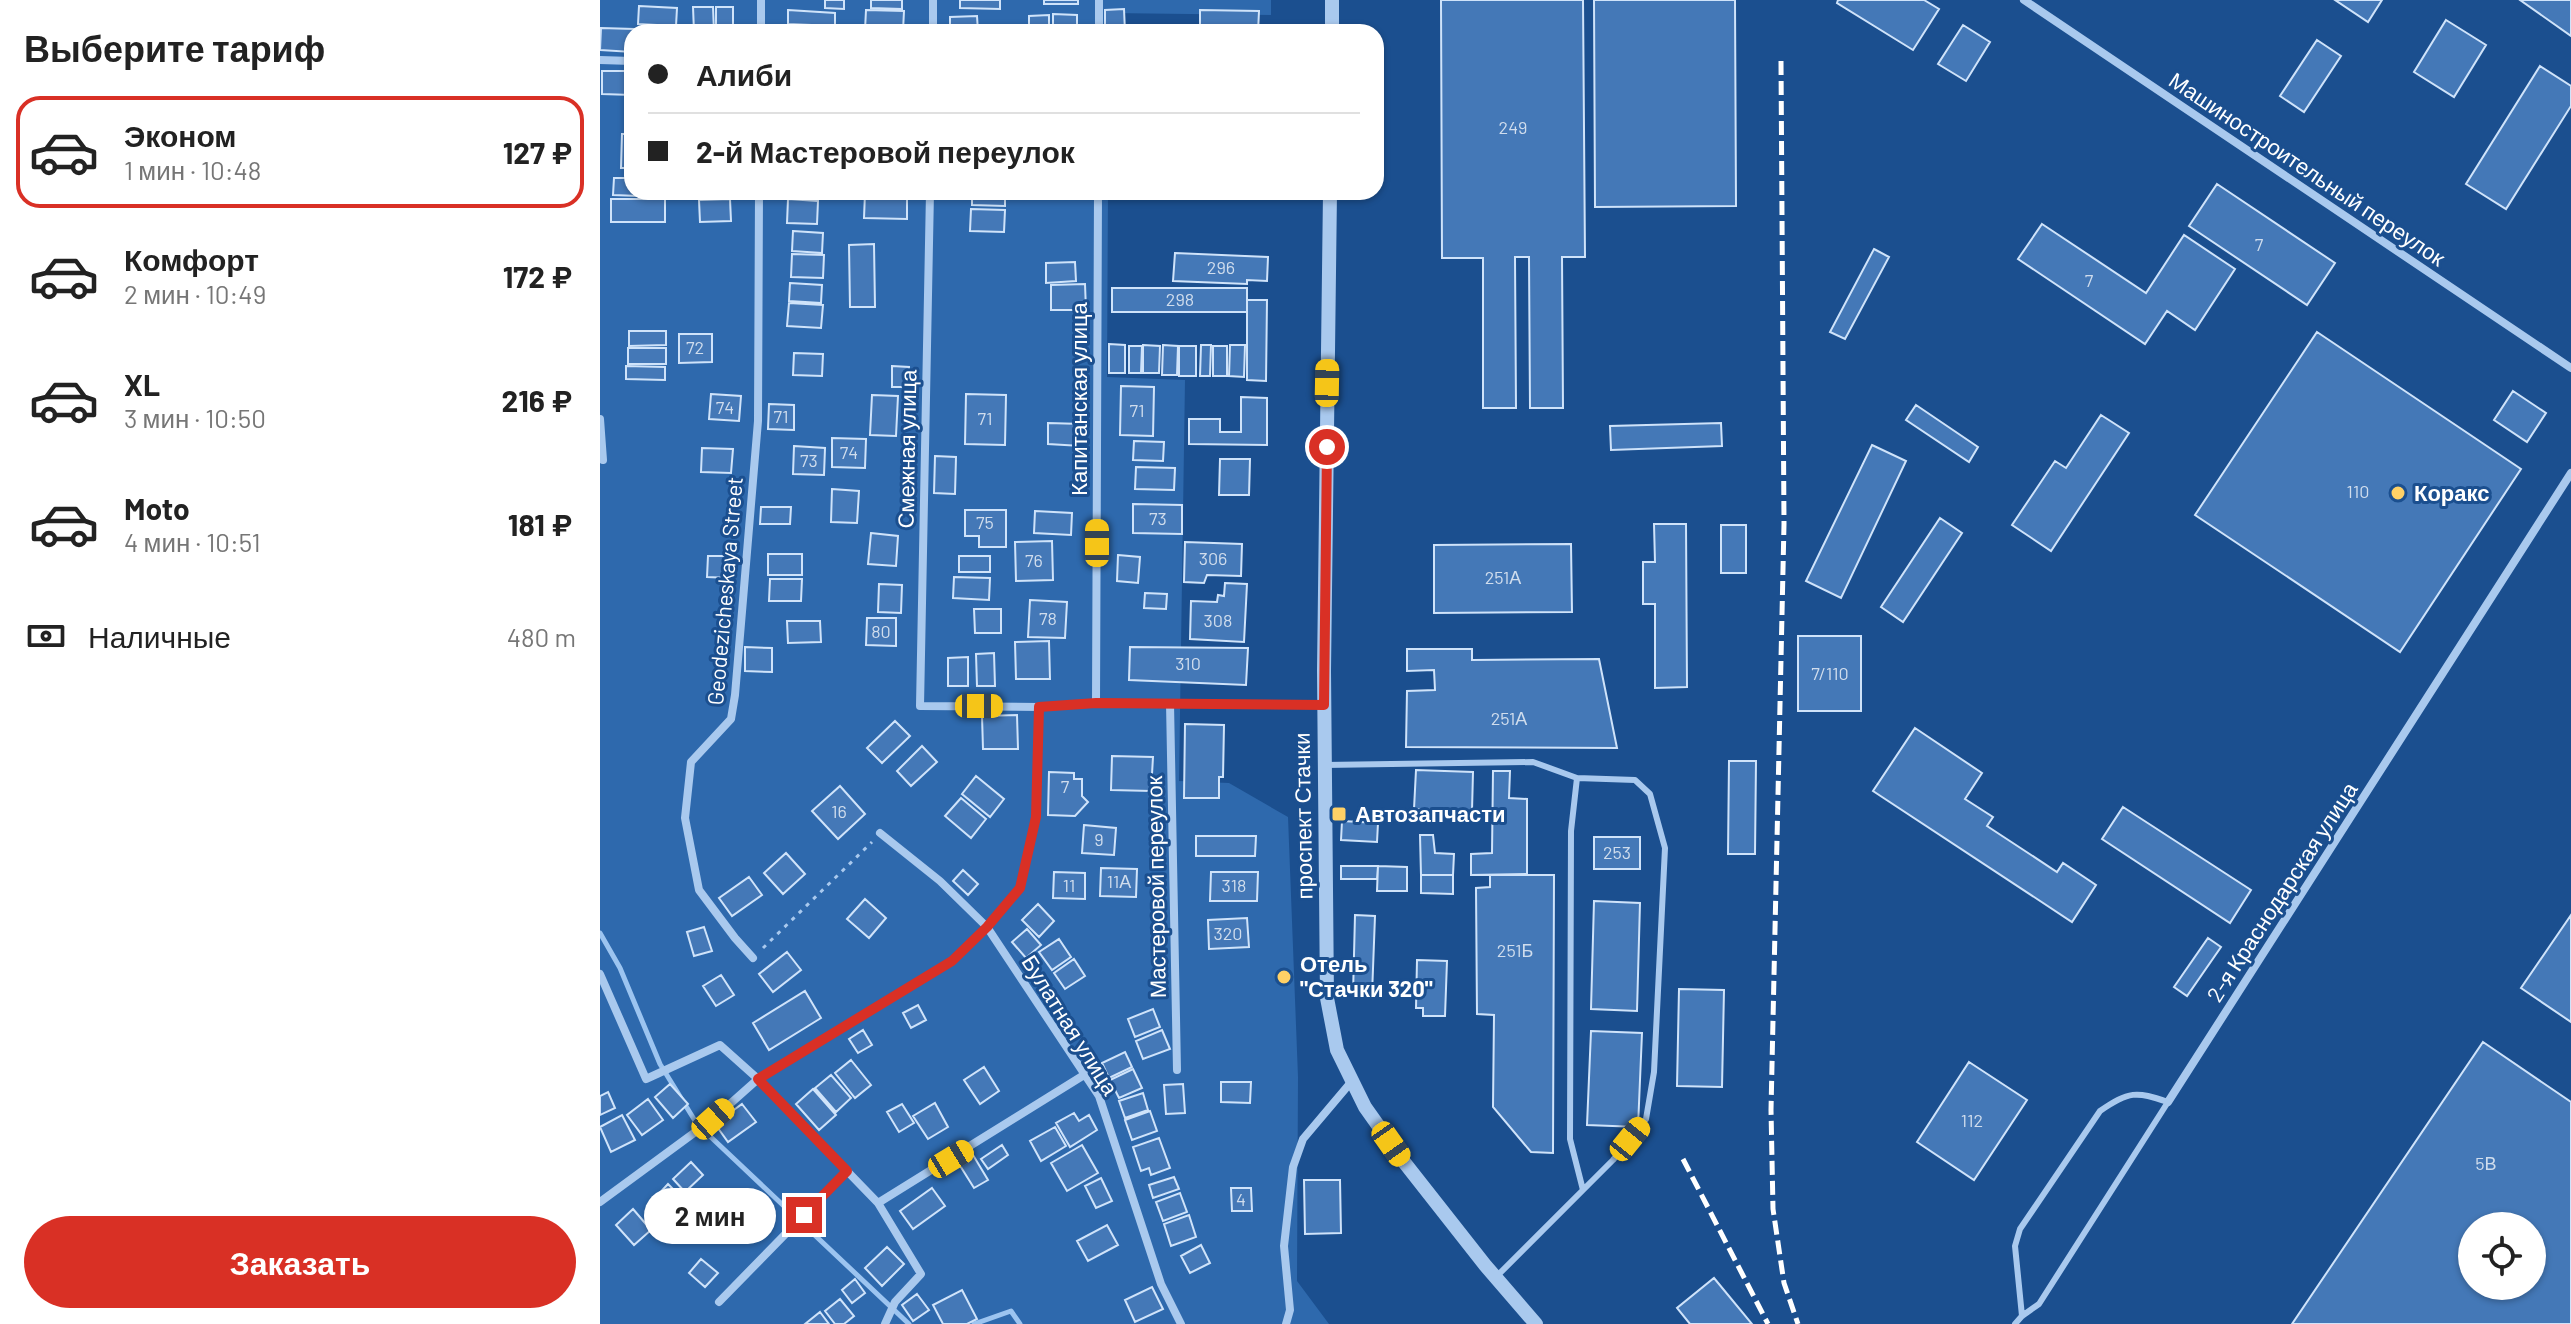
<!DOCTYPE html>
<html lang="ru">
<meta charset="utf-8">
<style>
body{margin:0;font-family:Barlow,sans-serif;background:#f2f2f2;color:#222;height:100vh;display:flex;flex-direction:column;font-size:30px;white-space:nowrap}
*{box-sizing:border-box;margin:0}
p{font-size:26px;color:#767676}
.icon{flex:none;width:44px;height:44px;fill:none;stroke:currentColor;stroke-width:2;stroke-linecap:round;stroke-linejoin:round}
.map{position:relative;flex:1;overflow:hidden}
.panel{display:flex;flex-direction:column;background:#fff;width:600px}
.panel>*{flex:none}
.banner{position:absolute;left:24px;top:24px;width:760px;height:176px;border-radius:24px;box-shadow:0 2px 6px #0004;display:grid;align-content:center;height:176px;padding:0 24px;background:#fff}
.tools{position:absolute;left:1858px;top:1212px;display:grid;gap:16px}
.tools a{display:grid;place-items:center;width:88px;height:88px;border-radius:50%;background:#fff;box-shadow:0 2px 6px #0004;font-size:40px}
.end{position:absolute;width:36px;height:36px;margin:-18px;border:10px solid #d93025;background:#fff;box-shadow:0 0 0 4px #fff}
.from{border-radius:50%}
.bubble{position:absolute;height:56px;border-radius:28px;background:#fff;box-shadow:0 2px 6px #0004;font-size:26px;font-weight:700;line-height:56px;text-align:center}
.car{position:absolute;width:24px;height:48px;margin:-24px -12px;border-radius:10px;box-shadow:0 0 6px 2px #0007;background:linear-gradient(#f5c518 24%,#345 0 40%,#f5c518 0 76%,#345 0 86%,#f5c518 0)}
.banner b{display:flex;align-items:center;gap:28px;height:76px;font-size:30px}
.banner b+b{border-top:2px solid #e0e0e0}
.banner i{width:20px;height:20px;background:#222}
ul{padding:0;list-style:none}
li{display:flex;align-items:center;gap:24px;height:112px;margin:0 16px 12px;padding:0 8px;border:4px solid transparent;border-radius:24px}
li div{flex:1}
li b{display:block;font-size:30px}
li em{font-style:normal;font-weight:700}
li.on{border-color:#d93025}
li>.icon{width:72px;height:72px;stroke-width:1.5}
h2{padding:0 24px;font-size:36px;line-height:96px}
.pay{display:flex;align-items:center;gap:20px;height:88px;padding:0 24px;font-size:30px}
.pay p{margin-inline-start:auto}
.action{display:flex;gap:16px;margin-top:auto;padding:16px 24px}
.action a{flex:1;height:92px;border-radius:48px;background:#d93025;color:#fff;font-size:32px;font-weight:700;line-height:92px;text-align:center}
main{display:flex;flex:1;min-height:0}
.map>svg:first-child{display:block}
.green{fill:#2e69ad}
.lines{fill:none;stroke-linecap:round;stroke-linejoin:round}
.stream{stroke:#9cc4f0;stroke-width:5}
.building{fill:#4478b7;stroke:#cfe3fa;stroke-width:2;fill-rule:evenodd}
.path{stroke:#a9c9ee;stroke-width:3;stroke-dasharray:4 6;stroke-linecap:butt}
.service{stroke:#a9c9ee;stroke-width:6}
.minor{stroke:#a9c9ee;stroke-width:8}
.tertiary{stroke:#a9c9ee;stroke-width:14}
.rail{stroke:#fff;stroke-width:5;stroke-dasharray:14 6;stroke-linecap:butt}
.route{stroke:#d93025;stroke-width:10}
.poi-dot{fill:#ffd166;stroke:#1b4f8f;stroke-width:3}
.labels{text-anchor:middle;stroke-width:6;stroke-linejoin:round;paint-order:stroke}
.number-label{font-size:18px;fill:#d0dded}
.street-label{font-size:22px;fill:#fff;stroke:#1b4f8f}
.poi-label{font-size:22px;font-weight:bold;fill:#fff;stroke:#1b4f8f;text-anchor:start}
</style>
<main>
<section class="panel">
<h2>Выберите тариф</h2>
<ul>
<li class="on"><svg class="icon" aria-label="car" viewBox="0 0 24 24"><path d="M5 17H2v-5l4-1 3-4h7l3 4 3 1v5h-3M9 17h6M6 11h13"/><circle cx="7" cy="17" r="2"/><circle cx="17" cy="17" r="2"/></svg><div><b>Эконом</b><p>1 мин · 10:48</p></div><em>127 ₽</em></li>
<li><svg class="icon" aria-label="car" viewBox="0 0 24 24"><path d="M5 17H2v-5l4-1 3-4h7l3 4 3 1v5h-3M9 17h6M6 11h13"/><circle cx="7" cy="17" r="2"/><circle cx="17" cy="17" r="2"/></svg><div><b>Комфорт</b><p>2 мин · 10:49</p></div><em>172 ₽</em></li>
<li><svg class="icon" aria-label="car" viewBox="0 0 24 24"><path d="M5 17H2v-5l4-1 3-4h7l3 4 3 1v5h-3M9 17h6M6 11h13"/><circle cx="7" cy="17" r="2"/><circle cx="17" cy="17" r="2"/></svg><div><b>XL</b><p>3 мин · 10:50</p></div><em>216 ₽</em></li>
<li><svg class="icon" aria-label="car" viewBox="0 0 24 24"><path d="M5 17H2v-5l4-1 3-4h7l3 4 3 1v5h-3M9 17h6M6 11h13"/><circle cx="7" cy="17" r="2"/><circle cx="17" cy="17" r="2"/></svg><div><b>Moto</b><p>4 мин · 10:51</p></div><em>181 ₽</em></li>
</ul>
<div class="pay"><svg class="icon" aria-label="cash" viewBox="0 0 24 24"><path d="M3 7h18v10H3z"/><circle cx="12" cy="12" r="2"/></svg>Наличные<p>480 m</p></div>
<div class="action"><a>Заказать</a></div>
</section>
<div class="map">
<svg width="1971" height="1324" viewBox="0 0 1971 1324">
<rect width="100%" height="100%" fill="#1b4f8f"/>
<path class="green" d="M0,0H671V15L509,13V32H32V192H508L507,377L585,380L579,781L629,783L688,817L698,1077L697,1281L729,1324H0Z"/>
<g class="lines">
<path class="stream" d="M0,933L20,968L60,1064L97,1124L309,1324
M374,1324L411,1311L420,1324"/>
</g>
<path class="building" d="M225,0H244V9L225,8Z
M271,0H302V9L271,8Z
M360,0H400V9L360,8Z
M444,0H478V4H444Z
M841,0H983L985,257H962L963,408H930L929,257H915L916,408H883V258H842Z
M994,0H1135L1136,206L995,207Z
M1238,0H1324L1339,9L1313,50L1237,3Z
M1735,0H1782L1768,22Z
M1920,0H1971V36Z
M39,6L77,8L76,26L38,24Z
M93,7H113L114,32H94Z
M116,7H133V32H116Z
M524,9L525,32H505V10Z
M188,10L235,13V26L188,24Z
M266,10L304,11L303,31L265,30Z
M600,10L659,11L658,32H600Z
M453,14L477,15V32H453Z
M449,15V32H429V16Z
M377,16L378,32H350V17Z
M1846,20L1886,45L1854,97L1814,72Z
M1363,25L1390,42L1366,81L1338,64Z
M187,26L235,28V32H187Z
M1,28L34,29L32,52L0,50Z
M1717,40L1741,56L1704,112L1680,96Z
M1940,66L1971,86V106L1906,209L1866,184Z
M2,71H32V95L2,94Z
M22,134H32V168H21Z
M14,178H32V192H65V197L13,195Z
M1617,184L1735,263L1707,305L1589,226Z
M189,192H218V198L189,197Z
M372,192H405V206L372,205Z
M265,193L307,194V219L264,218Z
M11,199H65V222H11Z
M130,199L131,221L100,222L99,200Z
M188,199L218,201L217,224L187,223Z
M371,209L405,210L404,232L370,231Z
M1442,224L1546,293L1584,235L1635,269L1595,330L1567,311L1545,344L1418,259Z
M193,231L223,233L222,253L192,251Z
M274,244L275,307H250L249,245Z
M1274,249L1289,257L1245,339L1230,332Z
M575,253L668,257L667,281L647,280V284L573,281Z
M192,254L224,255L223,278L191,277Z
M475,262L476,281L446,283V263Z
M190,283L222,285L221,303L189,301Z
M485,284L486,310H451V285Z
M512,288H647V312H512Z
M647,300H667L666,381L647,380Z
M189,303L223,305L221,328L187,326Z
M29,331H66V345L29,346Z
M1717,332L1921,469L1800,652L1595,515Z
M79,334H112V362L79,363Z
M509,344L525,345V373H509Z
M543,345L560,346L559,373H543Z
M563,345L578,346L577,375H562Z
M601,345H611L610,376H600Z
M630,345H645L644,377L629,376Z
M529,346H542L541,373H529Z
M579,346H596V376H579Z
M613,346H627V376H613Z
M28,348H66V364H28Z
M194,353L223,354L222,376L193,375Z
M26,366L65,367V380L26,379Z
M292,366L309,367L308,387H292Z
M521,386L554,387L553,436L520,435Z
M1913,391L1946,413L1927,442L1894,420Z
M111,394L141,396L139,421L109,419Z
M366,394L406,395L405,445L365,444Z
M272,395L298,396L296,436L270,435Z
M641,397L667,398V445L589,444V419H620V432H641Z
M169,404L194,405V430L168,429Z
M1316,405L1378,447L1369,462L1306,420Z
M1501,415L1529,433L1451,551L1412,525L1455,461L1466,468Z
M448,423L482,424L481,446L448,444Z
M1121,423L1122,446L1011,450L1010,426Z
M232,438L266,439L265,468L232,467Z
M534,441L564,442L563,461L533,460Z
M1272,445L1306,461L1241,598L1206,581Z
M194,446L225,448L224,475L193,474Z
M102,448L133,449L131,473L101,472Z
M335,456L356,457L355,494L334,493Z
M620,459H650L649,495H619Z
M536,467L575,468L574,490L535,489Z
M232,489L259,491L257,523L231,522Z
M533,504L582,505V534L533,533Z
M161,507H191L190,524H160Z
M365,510H406V547H379V536H365Z
M435,511L472,513L471,535L434,533Z
M1340,518L1362,533L1303,622L1281,607Z
M1054,524H1086L1087,687L1055,688V604H1043V562H1055Z
M1121,525H1146V573H1121Z
M271,533L298,536L296,566L268,564Z
M452,541L453,580L416,581L415,542Z
M585,542L642,544L641,576L607,575L604,583L584,582Z
M971,544L972,612L834,613V545Z
M168,554H202V575H168Z
M518,555L540,557L538,583L517,581Z
M108,556H132L131,578L107,577Z
M359,556H390V572H359Z
M354,577L390,578L389,600L353,598Z
M170,579H202L201,601H169Z
M625,583L647,584L644,642L590,639L591,601L617,602L618,595L624,596Z
M279,584L302,585L301,613L278,612Z
M545,593L567,594L566,609L544,608Z
M430,600L467,602L465,638L428,637Z
M374,609H401V633H375Z
M267,618H296V646L266,645Z
M187,621H220L221,642L188,643Z
M1198,636H1261V711H1198Z
M449,641L450,679H416L415,642Z
M145,647L172,648V672L145,671Z
M530,647L648,648L646,685L529,680Z
M807,649H872V660L999,659L1017,748L806,747L807,691L835,690L834,670L807,671Z
M394,653L395,686H377L376,654Z
M368,657V686H348V658Z
M417,715L418,749H383L382,716Z
M295,721L310,736L282,763L267,748Z
M585,724L624,725L623,777H619V798H584Z
M1315,728L1382,773L1365,799L1393,817L1387,826L1457,872L1463,863L1496,885L1472,922L1273,791Z
M322,746L337,762L311,786L297,771Z
M512,756L553,757L551,791L511,790Z
M1129,761H1156L1155,854H1128Z
M816,770L873,772L872,811L814,809Z
M893,771H910L909,798L927,799V874L871,875V854L892,853Z
M449,772L474,773V779H482V796L488,802L475,816L448,815Z
M376,776L404,799L390,817L362,794Z
M240,786L265,814L238,839L212,811Z
M361,798L386,819L371,838L345,816Z
M1523,807L1651,890L1630,923L1502,839Z
M742,821L778,823L777,842L741,840Z
M484,825L516,828L514,855L482,853Z
M820,835H833L835,853L854,854L853,875H821Z
M596,836H656L655,856H596Z
M994,837H1040V869H994Z
M186,853L205,874L183,894L164,873Z
M741,866H778L777,879H741Z
M778,866L807,867V891H777Z
M501,868L537,869L536,897L500,896Z
M363,870L378,884L368,895L353,881Z
M454,872L485,873V899L453,898Z
M611,872H658L657,901H610Z
M821,875H853V894L821,893Z
M890,875H954L953,1153L931,1152L893,1107L894,1015L877,1014L876,888L890,887Z
M149,877L162,895L132,916L119,898Z
M265,899L286,918L269,938L247,919Z
M994,901L1040,903L1037,1011L991,1009Z
M438,904L454,921L439,937L422,920Z
M755,915L775,916L772,995H753Z
M1971,915V1022L1921,988Z
M647,918L649,947L609,949L608,920Z
M104,927L112,951L94,956L87,932Z
M427,929L441,945L426,958L412,942Z
M1608,938L1621,947L1587,996L1574,987Z
M459,939L471,957L452,970L439,952Z
M187,952L201,970L173,992L159,974Z
M474,959L485,976L465,989L454,973Z
M817,960L847,961L845,1016H823V1008H816Z
M121,975L134,995L116,1006L103,986Z
M1079,989L1124,990L1122,1087L1077,1086Z
M205,991L221,1018L169,1050L153,1023Z
M318,1005L326,1020L311,1028L303,1013Z
M553,1009L560,1027L535,1037L528,1019Z
M263,1030L272,1045L258,1053L249,1039Z
M562,1030L570,1049L543,1059L536,1041Z
M991,1031L1042,1033L1038,1127L987,1125Z
M1883,1042L1971,1102V1324H1692ZM1872,1226H1932V1286H1872Z
M525,1052L532,1067L509,1078L502,1063Z
M251,1060L271,1085L255,1098L235,1073Z
M1369,1062L1427,1100L1374,1180L1317,1142Z
M384,1067L399,1091L380,1104L364,1080Z
M533,1069L542,1088L519,1098L510,1080Z
M231,1075L251,1098L236,1112L215,1088Z
M621,1082H651L650,1103L621,1102Z
M70,1084L88,1104L73,1118L55,1097Z
M583,1084L585,1113L566,1114L564,1085Z
M213,1089L236,1115L219,1130L196,1104Z
M8,1092L15,1108L0,1115V1096Z
M543,1093L548,1110L525,1118L519,1101Z
M48,1099L63,1120L42,1135L27,1115Z
M335,1103L348,1127L328,1139L313,1116Z
M142,1104L156,1122L128,1142L115,1124Z
M302,1104L314,1123L299,1132L287,1112Z
M550,1111L557,1131L532,1140L525,1120Z
M474,1113L479,1121L489,1115L497,1130L470,1147L456,1123Z
M22,1115L35,1140L11,1152L0,1127Z
M455,1127L466,1146L441,1161L430,1141Z
M559,1138L570,1168L551,1175L549,1168L541,1171L533,1147Z
M402,1145L408,1155L388,1169L381,1159Z
M482,1145L498,1173L467,1191L451,1163Z
M373,1155L388,1180L374,1188L359,1164Z
M91,1162L103,1175L85,1192L73,1179Z
M574,1177L579,1189L553,1198L549,1185Z
M501,1178L512,1201L496,1208L485,1186Z
M704,1180H740L741,1233L705,1234Z
M68,1184L81,1197L68,1211L55,1198Z
M332,1188L345,1206L313,1229L300,1211Z
M631,1188H651L652,1211H632Z
M580,1193L587,1212L563,1221L556,1202Z
M33,1209L51,1230L34,1245L16,1225Z
M589,1215L596,1237L571,1246L564,1224Z
M507,1225L518,1245L488,1261L477,1241Z
M601,1245L610,1263L590,1273L581,1256Z
M287,1247L304,1264L282,1286L265,1268Z
M101,1259L118,1273L105,1287L89,1273Z
M1114,1278L1152,1324H1090L1077,1308Z
M255,1279L265,1293L252,1303L242,1290Z
M552,1287L563,1309L535,1322L525,1300Z
M362,1290L377,1319L367,1324H343L333,1305Z
M317,1294L329,1310L313,1321L302,1305Z
M240,1299L254,1316L244,1324H235L225,1311Z
M220,1312L229,1324H205Z"/>
<g class="lines">
<path class="path" d="M163,948L272,842"/>
<path class="service" d="M724,765L933,762L977,778L1035,780L1050,794L1065,848L1054,1072L1046,1119L1013,1160L896,1277
M977,778L971,831L970,1139L983,1190
M1415,1324L1422,1316L1439,1304L1568,1102C1536,1091 1529,1091 1500,1111L1420,1229L1415,1246L1422,1316"/>
<path class="minor" d="M1424,0L1971,368
M161,32V0
M333,32V0
M499,32V0
M0,60L32,61
M330,192L320,706L439,707L496,703L724,705
M0,419L3,460
M496,703L498,192
M570,703L577,1070
M280,833L340,881L387,927L499,1096L561,1284L581,1324
M153,958L135,938L99,890L85,818L91,762L131,719L135,695L158,421L159,192
M0,974L46,1079L120,1045L158,1079L278,1203L321,1274L295,1302L285,1324
M1568,1102L1971,473
M0,1202L113,1119L158,1079L352,961L387,927L420,888L436,817L439,707
M278,1203L484,1075
M119,1302L247,1171
M686,1324L690,1310L684,1246L693,1167L703,1139L752,1081"/>
<path class="tertiary" d="M732,32V0
M730,192L724,671L727,998L737,1050L765,1107L804,1162L885,1265L936,1324"/>
<path class="rail" d="M1181,61L1184,524L1171,1110L1173,1209L1184,1283L1198,1324
M1083,1159L1168,1324"/>
</g>
<g class="lines">
<path class="route" d="M204,1215L247,1171L158,1079L352,961L387,927L420,888L436,817L439,707L496,703L724,705L727,447"/>
</g>
<g class="poi-dot">
<circle cx="1798" cy="493" r="8"/>
<rect x="731" y="806" width="16" height="16" rx="4"/>
<circle cx="684" cy="977" r="8"/>
</g>
<g class="labels">
<g class="number-label">
<text x="913" y="134">249</text>
<text x="1659" y="251">7</text>
<text x="621" y="274">296</text>
<text x="1489" y="287">7</text>
<text x="580" y="306">298</text>
<text x="95" y="354">72</text>
<text x="125" y="414">74</text>
<text x="537" y="417">71</text>
<text x="181" y="423">71</text>
<text x="385" y="425">71</text>
<text x="249" y="459">74</text>
<text x="209" y="467">73</text>
<text x="1758" y="498">110</text>
<text x="558" y="525">73</text>
<text x="385" y="529">75</text>
<text x="613" y="565">306</text>
<text x="434" y="567">76</text>
<text x="903" y="584">251А</text>
<text x="448" y="625">78</text>
<text x="618" y="627">308</text>
<text x="281" y="638">80</text>
<text x="588" y="670">310</text>
<text x="1230" y="680">7/110</text>
<text x="909" y="725">251А</text>
<text x="465" y="793">7</text>
<text x="239" y="818">16</text>
<text x="499" y="846">9</text>
<text x="1017" y="859">253</text>
<text x="519" y="888">11А</text>
<text x="469" y="892">11</text>
<text x="634" y="892">318</text>
<text x="628" y="940">320</text>
<text x="915" y="957">251Б</text>
<text x="1372" y="1127">112</text>
<text x="1886" y="1170">5В</text>
<text x="641" y="1206">4</text>
</g>
<g class="street-label">
<text transform="translate(1707 169) rotate(34)" y="8">Машиностроительный переулок</text>
<text transform="translate(479 399) rotate(-90)" y="8">Капитанская улица</text>
<text transform="translate(307 449) rotate(-89)" y="8">Смежная улица</text>
<text transform="translate(125 591) rotate(-85)" y="8">Geodezicheskaya Street</text>
<text transform="translate(703 816) rotate(-91)" y="8">проспект Стачки</text>
<text transform="translate(556 887) rotate(-91)" y="8">Мастеровой переулок</text>
<text transform="translate(1682 892) rotate(-57)" y="8">2-я Краснодарская улица</text>
<text transform="translate(470 1025) rotate(58)" y="8">Булатная улица</text>
</g>
<g class="poi-label">
<text x="1814" y="501">Коракс</text>
<text x="755" y="822">Автозапчасти</text>
<text x="700" y="972">Отель<tspan x="700" dy="25">"Стачки 320"</tspan></text>
</g>
</g>
</svg>
<div class="tools">
<a><svg class="icon" aria-label="locate" viewBox="0 0 24 24"><circle cx="12" cy="12" r="6"/><path d="M12 2v4M12 18v4M2 12h4M18 12h4"/></svg></a>
</div>
<i class="end from" style="left:727px;top:447px"></i>
<i class="end" style="left:204px;top:1215px"></i>
<div class="bubble" style="left:44px;top:1188px;width:132px">2 мин</div>
<i class="car" style="left:727px;top:383px;rotate:1deg"></i>
<i class="car" style="left:497px;top:543px;rotate:0deg"></i>
<i class="car" style="left:379px;top:706px;rotate:90deg"></i>
<i class="car" style="left:113px;top:1119px;rotate:48deg"></i>
<i class="car" style="left:1030px;top:1139px;rotate:39deg"></i>
<i class="car" style="left:791px;top:1144px;rotate:145deg"></i>
<i class="car" style="left:351px;top:1159px;rotate:59deg"></i>
<div class="banner">
<b><i class="from"></i>Алиби</b>
<b><i></i>2-й Мастеровой переулок</b>
</div>
</div>
</main>
